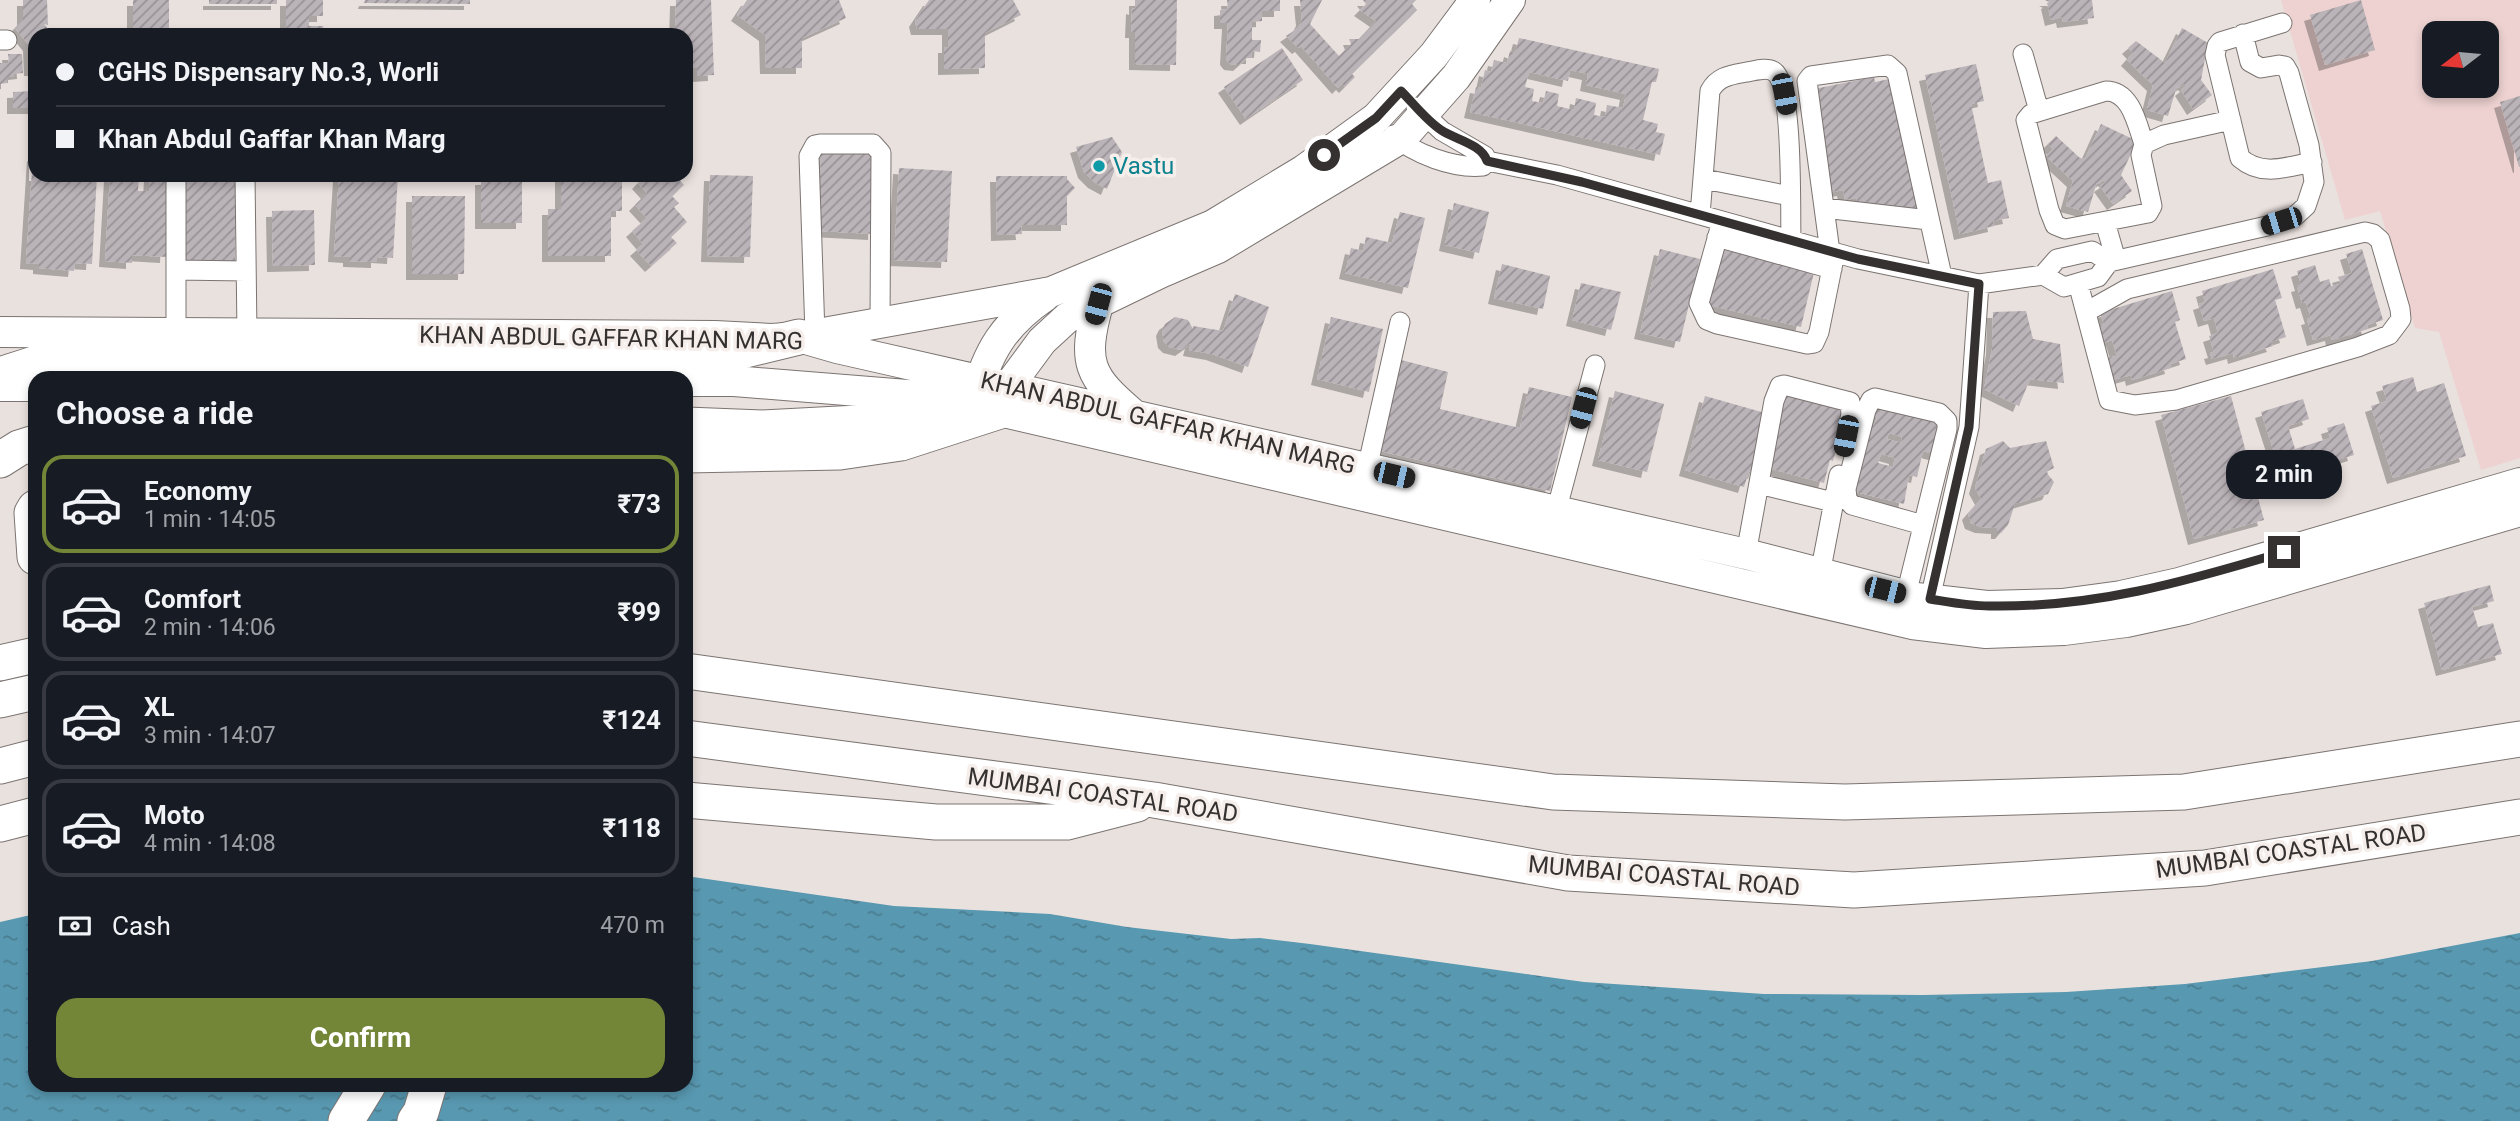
<!DOCTYPE html>
<meta charset="utf-8">
<style>
body{margin:0;font-family:Roboto,sans-serif;background:#20242c;color:#f1f3f6;height:100vh;display:flex;flex-direction:column;font-size:26px;white-space:nowrap}
*{box-sizing:border-box;margin:0}
p{font-size:23px;color:#9ea1a6}
.icon{flex:none;width:38px;height:38px;fill:none;stroke:currentColor;stroke-width:2;stroke-linecap:round;stroke-linejoin:round}
.map{position:relative;flex:1;overflow:hidden}
.side{position:absolute;left:28px;top:371px;width:665px;height:721px;display:flex;flex-direction:column;background:#171b24;border-radius:21px;box-shadow:0 4px 10px #0003}
.side>*{flex:none}
.hud{position:absolute;left:28px;top:28px;width:665px;height:154px;border-radius:21px;box-shadow:0 4px 10px #0003;display:grid;align-content:center;height:154px;padding:0 28px;background:#171b24}
.needle{width:46px;rotate:254deg}
.tools{position:absolute;left:2422px;top:21px;display:grid;gap:14px}
.tools a{display:grid;place-items:center;width:77px;height:77px;border-radius:14px;background:#171b24;box-shadow:0 4px 10px #0003;font-size:35px}
.end{position:absolute;width:32px;height:32px;margin:-16px;border:9px solid #343130;background:#fff;box-shadow:0 0 0 4px #fff}
.from{border-radius:50%}
.bubble{position:absolute;height:49px;border-radius:21px;background:#171b24;box-shadow:0 4px 10px #0003;font-size:23px;font-weight:700;line-height:49px;text-align:center}
.car{position:absolute;width:21px;height:42px;margin:-21px -10px;border-radius:9px;box-shadow:0 0 5px 2px #0007;background:linear-gradient(#222 24%,#8ab4d8 0 40%,#222 0 76%,#8ab4d8 0 86%,#222 0)}
.hud b{display:flex;align-items:center;gap:24px;height:66px;font-size:26px}
.hud b+b{border-top:2px solid #363941}
.hud i{width:18px;height:18px;background:#f1f3f6}
ul{padding:0;list-style:none}
li{display:flex;align-items:center;gap:21px;height:98px;margin:0 14px 10px;padding:0 14px;border:4px solid #363941;border-radius:21px}
li div{flex:1}
li b{display:block;font-size:26px}
li em{font-style:normal;font-weight:700}
li.selected{border-color:#738637}
li>.icon{width:63px;height:63px;stroke-width:1.5}
h2{padding:0 28px;font-size:32px;line-height:84px}
.pay{display:flex;align-items:center;gap:18px;height:77px;padding:0 28px;font-size:26px}
.pay p{margin-inline-start:auto}
.button{display:flex;gap:14px;margin-top:auto;padding:14px 28px}
.button a{flex:1;height:80px;border-radius:21px;background:#738637;color:#fff;font-size:28px;font-weight:700;line-height:80px;text-align:center}
.map>svg:first-child{display:block}
.industrial{fill:#edd2d1;fill-rule:evenodd}
.water{fill:url(#water-ripples)}
.building{fill:url(#building-hatch);fill-rule:evenodd;filter:url(#shadow)}
.lines{fill:none;stroke-linecap:round;stroke-linejoin:round}
.street-casing{stroke:#7b7471;stroke-width:21}
.primary-casing{stroke:#7b7471;stroke-width:32}
.highway-casing{stroke:#7b7471;stroke-width:37}
.street{stroke:#fff;stroke-width:19}
.primary{stroke:#fff;stroke-width:30}
.highway{stroke:#fff;stroke-width:35}
.route{stroke:#343130;stroke-width:9}
.culture-dot{fill:#0f9aa8;stroke:#f6eeeb;stroke-width:2.5}
.labels{text-anchor:middle;stroke-width:7;stroke-linejoin:round;paint-order:stroke}
.culture-label{font-size:24px;fill:#0d838f;stroke:#f6eeeb;text-anchor:start}
.street-label{font-size:24px;fill:#343130;stroke:#f6eeeb}
</style>
<div class="map">
<svg width="2520" height="1121" viewBox="0 0 2520 1121">
<defs>
<pattern id="water-ripples" width="26" height="14" patternUnits="userSpaceOnUse" patternTransform="scale(1.75)"><rect width="26" height="14" fill="#5898b0"/><path d="M2 4q2-2 4 0t4 0M15 11q2-2 4 0t4 0" fill="none" stroke="#4a7d90"/></pattern>
<pattern id="building-hatch" width="6" height="6" patternUnits="userSpaceOnUse" patternTransform="scale(1.75)"><rect width="6" height="6" fill="#bab3b8"/><path d="M-1 1l2-2M0 6l6-6M5 7l2-2" fill="none" stroke="#989296"/></pattern>
<filter id="shadow"><feDropShadow dx="-6" dy="6" stdDeviation="0" flood-color="#0004"/></filter>
</defs>
<rect width="100%" height="100%" fill="#e9e1de"/>
<path class="industrial" d="M2281,0H2520V458L2481,470L2439,332L2415,328L2380,211L2345,220ZM2434,33H2487V86H2434Z"/>
<path class="water" d="M686,876L894,906L1050,914L1127,927L1231,939L1260,938L1310,944L1584,982L1764,994L1923,995L2066,992L2185,984L2372,961L2520,933V1121H0V922L35,914V1085H686Z"/>
<path class="building" d="M23,0H47L48,25L44,24L53,35H35V70H30L29,45L15,28L23,20Z
M133,0H169V35H133Z
M209,0H277V4H209Z
M286,0H323V16H309V26H323L324,35H286Z
M365,0H470V4L364,3Z
M676,0H711L714,75L697,76V68H686V35H675Z
M747,0H839L846,18L802,38V68H766L765,35L737,15Z
M929,0H1013L1021,15L985,33V68L944,69V47H948V29H917L915,21Z
M1135,0H1177L1176,65L1135,64V32H1131L1132,8L1135,9Z
M1227,0H1280V11H1262V21L1252,22V40H1261L1260,52L1252,51V58H1247L1239,65L1230,64L1226,59L1228,23H1220V10L1228,9Z
M1300,0H1322L1310,24L1339,56L1351,44L1349,39H1359L1376,21L1360,10L1366,4L1363,0H1416L1412,4L1417,10L1352,74L1355,77L1345,87L1342,84L1338,88L1301,46L1298,48L1286,36L1298,28L1302,20Z
M2045,0H2092L2094,18L2063,22L2062,17L2051,20L2047,3L2049,2Z
M2361,0L2375,50L2325,65L2310,15Z
M2182,28L2208,43L2201,80L2212,95L2193,109L2181,90L2186,86L2184,84L2178,88L2177,86L2168,116L2147,110L2153,85L2127,60L2133,53L2128,48L2136,41L2165,63Z
M1519,38L1659,69L1656,82H1652L1643,120L1658,124L1656,132L1665,134L1660,155L1470,112L1476,87L1481,88L1485,70L1491,72L1494,60L1507,63L1510,51L1515,53ZM1570,70L1588,74L1586,85L1626,94L1623,108L1607,105L1605,117L1594,115L1596,103L1576,98L1574,110L1557,106L1559,94L1546,91L1543,103L1532,101L1534,89L1525,87L1529,72L1568,81Z
M1282,48L1303,80L1246,119L1224,87Z
M8,54H22L23,73L14,74V77H7V83L0,84V63H9Z
M1976,64L1984,101L1971,104L1988,183L2001,180L2009,218L1993,221L1994,226L1960,234L1925,75Z
M1874,77L1875,82L1894,78L1919,209L1903,212L1869,207V202L1857,204L1856,198L1845,200L1843,190L1832,192L1814,89Z
M35,91V108H13V92Z
M2520,96V167H2519L2500,102Z
M2101,124L2137,141L2121,175L2132,191L2113,204L2100,186L2106,182L2104,180L2098,184L2097,182L2088,212L2066,206L2073,181L2046,156L2053,149L2048,144L2056,136L2080,158L2085,159Z
M1112,137L1122,152L1107,189L1094,182L1084,172L1076,147Z
M821,150L877,152L874,234L818,231Z
M33,155L35,156V175H97L92,264L75,263L74,271L39,268V264L26,263Z
M899,168L952,171L947,262L894,260Z
M110,175H139L138,191H149L150,175H170L166,257L132,255V263L105,261Z
M179,175H236L235,265L179,264Z
M339,175H398L393,258L377,257V262L349,261V257L334,256Z
M561,175H622V211H611V256H548V209H561Z
M646,175H675L684,185L672,196L679,203L674,207L687,222L671,237L677,243L651,266L636,250L643,244L632,231L647,218L635,205L647,193L638,183Z
M710,175L753,176L750,257L707,256Z
M996,176H1067V179L1075,188L1067,196V225H1021L1022,234L997,235Z
M522,178V223H481V179Z
M412,196H465L464,274H412Z
M1454,203L1489,212L1479,253L1445,245Z
M314,210L315,265L273,266L272,211Z
M1400,212L1425,218L1408,288L1345,273L1351,248L1363,251L1366,237L1392,243Z
M1718,245L1815,268L1801,327L1704,304Z
M1660,249L1700,259L1680,342L1640,333Z
M2362,249L2383,320L2367,325L2368,329L2332,340L2331,335L2313,340L2307,319L2311,318L2306,302L2302,303L2297,286L2301,285L2297,271L2315,265L2320,282L2329,279L2331,286L2341,284L2338,277L2352,273L2346,254Z
M1502,264L1550,276L1543,309L1494,298Z
M2273,269L2282,298L2275,300L2286,337L2271,342L2273,346L2234,358L2233,353L2212,359L2210,353L2214,352L2209,336L2218,333L2214,318L2204,321L2199,304L2205,302L2202,291Z
M1581,283L1621,292L1611,330L1572,320Z
M2172,291L2180,320L2175,322L2186,359L2170,364L2171,368L2132,380L2131,375L2110,381L2107,358L2117,356L2112,340L2103,343L2098,326L2104,324L2100,313Z
M1235,294L1269,307L1248,367L1212,354L1189,350L1191,343L1181,350L1169,347L1164,342L1162,330L1165,324L1175,317L1188,320L1193,329V326L1223,331Z
M2026,311L2033,339L2060,344L2064,383L2030,379L2019,406L1984,389L1992,349L1993,312Z
M1331,317L1383,329L1369,392L1317,379Z
M1401,360L1448,372L1440,409L1520,428L1529,387L1572,397L1550,491L1380,451Z
M2413,377L2417,392L2444,383L2466,456L2393,478L2371,406L2387,401L2382,386Z
M1615,391L1664,404L1647,472L1598,460Z
M1783,391L1847,408L1833,461L1830,460L1824,483L1764,467Z
M1705,396L1765,413L1755,449L1761,451L1754,473L1749,471L1744,487L1685,470Z
M2231,396L2264,520L2194,539L2161,415Z
M2303,399L2309,419L2288,426L2295,449L2330,438L2327,428L2344,423L2354,455L2282,477L2261,412Z
M1875,405L1946,423L1938,455L1923,451L1917,477L1909,475L1904,504L1848,490L1861,453L1865,454L1870,424L1874,425L1877,417L1872,416ZM1889,433L1902,437L1901,443L1887,439ZM1881,454L1895,458L1893,467L1878,463Z
M2003,441L2010,448L2046,441L2054,468L2046,472L2054,482L2048,494L2015,504L2008,525L2001,533H1997V528L1981,527L1971,523L1968,514L1981,499L1975,488L1986,449Z
M2490,585L2494,601L2472,607L2478,627L2493,623L2502,654L2442,670L2424,603Z"/>
<g class="lines">
<g class="street-casing">
<path id="street" d="M2282,23L2220,42L2217,46L2215,55L2240,158C2262,177 2286,167 2312,162
M0,40H7
M2023,54L2039,111
M1393,135C1414,154 1454,169 1483,166L1487,161L1485,156L1442,131L1416,107
M2144,144C2137,124 2131,91 2106,91L2031,114L2026,120L2049,210L2055,225L2065,229L2148,213L2152,206L2141,155L2144,144L2164,135L2231,120
M1487,161L1557,175L1858,259L1979,284L2043,275
M176,175V333
M245,175L247,334
M1704,179L1790,196
M1824,208L1929,220
M1700,215L1710,91C1718,76 1731,75 1747,72C1754,71 1766,67 1773,71C1794,82 1790,214 1791,240
M1722,221L1699,303L1707,320L1717,324L1807,344L1814,343L1819,332L1835,253
M2105,222L2116,260
M1717,237L1832,269
M2092,251L2109,262L2098,277L2064,287L2043,275L2057,259Z
M1830,252L1807,81L1811,76L1888,65L1897,73L1942,276
M2109,262L2267,226L2294,217L2306,206L2314,182L2309,145L2289,73L2285,66L2279,65L2261,68L2250,62L2243,34
M176,270L246,271
M2078,283L2109,400L2135,405L2176,400L2358,347L2389,335L2401,319L2400,309L2380,240L2373,234L2365,232L2127,289L2086,312
M815,334L809,156L815,145L820,144H873L881,153L880,322
M1367,469L1400,322
M1759,484L1833,502
M1556,512L1595,365
M1746,554L1774,401L1780,386L1784,385L1850,402L1851,414L1846,438
M1820,574L1839,475
M1906,595L1947,429V421L1939,413L1875,398L1871,400L1866,410L1846,489L1847,499L1852,505L1923,525
M1930,599L1969,427L1979,284"/>
</g>
<g class="primary-casing">
<path id="primary" d="M1098,304C1082,363 1088,376 1134,415
M0,332L715,336L772,339L799,337L837,348L1746,554L1916,598L1987,606L2062,604L2121,596L2179,583L2520,483
M807,336L1051,292L1213,225L1304,170L1376,118L1434,55L1475,0
M686,381H734L944,398L1912,624L1986,633L2064,630L2126,622L2186,609L2520,511
M0,386H35
M975,399C987,352 1004,324 1045,296
M1003,403L1008,387L1042,341L1067,318L1160,273L1218,248L1403,137L1456,77L1510,0"/>
</g>
<g class="highway-casing">
<path id="highway" d="M0,375L34,364L130,355L254,359L704,360L799,337
M686,425L762,428L877,422L944,398
M686,455L840,452L901,443L1000,411
M0,460L19,448L35,443
M35,508L32,513L35,557
M0,663L35,655
M686,671L1553,792L1845,802L2184,792L2520,739
M0,700L35,692
M686,738L1154,800L1568,873L1854,890L2205,868L2520,817
M0,766L35,757
M686,800L936,822H1067L1137,804
M0,824L35,815
M346,1121L368,1085
M415,1121L421,1112L429,1085"/>
</g>
<use href="#street" class="street"/>
<use href="#primary" class="primary"/>
<use href="#highway" class="highway"/>
</g>
<g class="lines">
<path class="route" d="M1324,155L1376,118L1401,91C1414,104 1426,120 1441,130C1454,139 1482,144 1487,161L1582,182L1858,259L1979,284L1969,427L1930,599C1949,602 1969,606 1989,606C2094,608 2184,582 2284,552"/>
</g>
<circle class="culture-dot" cx="1099" cy="166" r="7"/>
<g class="labels">
<g class="culture-label">
<text x="1113" y="174">Vastu</text>
</g>
<g class="street-label">
<text transform="translate(611 338) rotate(1)" y="8">KHAN ABDUL GAFFAR KHAN MARG</text>
<text transform="translate(1168 423) rotate(13)" y="8">KHAN ABDUL GAFFAR KHAN MARG</text>
<text transform="translate(1103 795) rotate(8)" y="8">MUMBAI COASTAL ROAD</text>
<text transform="translate(2291 851) rotate(-8)" y="8">MUMBAI COASTAL ROAD</text>
<text transform="translate(1664 876) rotate(5)" y="8">MUMBAI COASTAL ROAD</text>
</g>
</g>
</svg>
<div class="tools">
<a><svg class="needle" viewBox="-14 -14 28 28"><path d="M0-13l5 13h-10z" fill="#e53935"/><path d="M0 13l5-13h-10z" fill="#9ea1a6"/></svg></a>
</div>
<i class="end from" style="left:1324px;top:155px"></i>
<i class="end" style="left:2284px;top:552px"></i>
<div class="bubble" style="left:2226px;top:450px;width:116px">2 min</div>
<i class="car" style="left:1784px;top:94px;rotate:169deg"></i>
<i class="car" style="left:2281px;top:221px;rotate:253deg"></i>
<i class="car" style="left:1098px;top:304px;rotate:195deg"></i>
<i class="car" style="left:1583px;top:408px;rotate:195deg"></i>
<i class="car" style="left:1846px;top:436px;rotate:191deg"></i>
<i class="car" style="left:1394px;top:475px;rotate:103deg"></i>
<i class="car" style="left:1885px;top:590px;rotate:104deg"></i>
<div class="hud">
<b><i class="from"></i>CGHS Dispensary No.3, Worli</b>
<b><i></i>Khan Abdul Gaffar Khan Marg</b>
</div>
<section class="side">
<h2>Choose a ride</h2>
<ul>
<li class="selected"><svg class="icon" aria-label="car" viewBox="0 0 24 24"><path d="M5 17H2v-5l4-1 3-4h7l3 4 3 1v5h-3M9 17h6M6 11h13"/><circle cx="7" cy="17" r="2"/><circle cx="17" cy="17" r="2"/></svg><div><b>Economy</b><p>1 min · 14:05</p></div><em>₹73</em></li>
<li><svg class="icon" aria-label="car" viewBox="0 0 24 24"><path d="M5 17H2v-5l4-1 3-4h7l3 4 3 1v5h-3M9 17h6M6 11h13"/><circle cx="7" cy="17" r="2"/><circle cx="17" cy="17" r="2"/></svg><div><b>Comfort</b><p>2 min · 14:06</p></div><em>₹99</em></li>
<li><svg class="icon" aria-label="car" viewBox="0 0 24 24"><path d="M5 17H2v-5l4-1 3-4h7l3 4 3 1v5h-3M9 17h6M6 11h13"/><circle cx="7" cy="17" r="2"/><circle cx="17" cy="17" r="2"/></svg><div><b>XL</b><p>3 min · 14:07</p></div><em>₹124</em></li>
<li><svg class="icon" aria-label="car" viewBox="0 0 24 24"><path d="M5 17H2v-5l4-1 3-4h7l3 4 3 1v5h-3M9 17h6M6 11h13"/><circle cx="7" cy="17" r="2"/><circle cx="17" cy="17" r="2"/></svg><div><b>Moto</b><p>4 min · 14:08</p></div><em>₹118</em></li>
</ul>
<div class="pay"><svg class="icon" aria-label="cash" viewBox="0 0 24 24"><path d="M3 7h18v10H3z"/><circle cx="12" cy="12" r="2"/></svg>Cash<p>470 m</p></div>
<div class="button"><a>Confirm</a></div>
</section>
</div>
